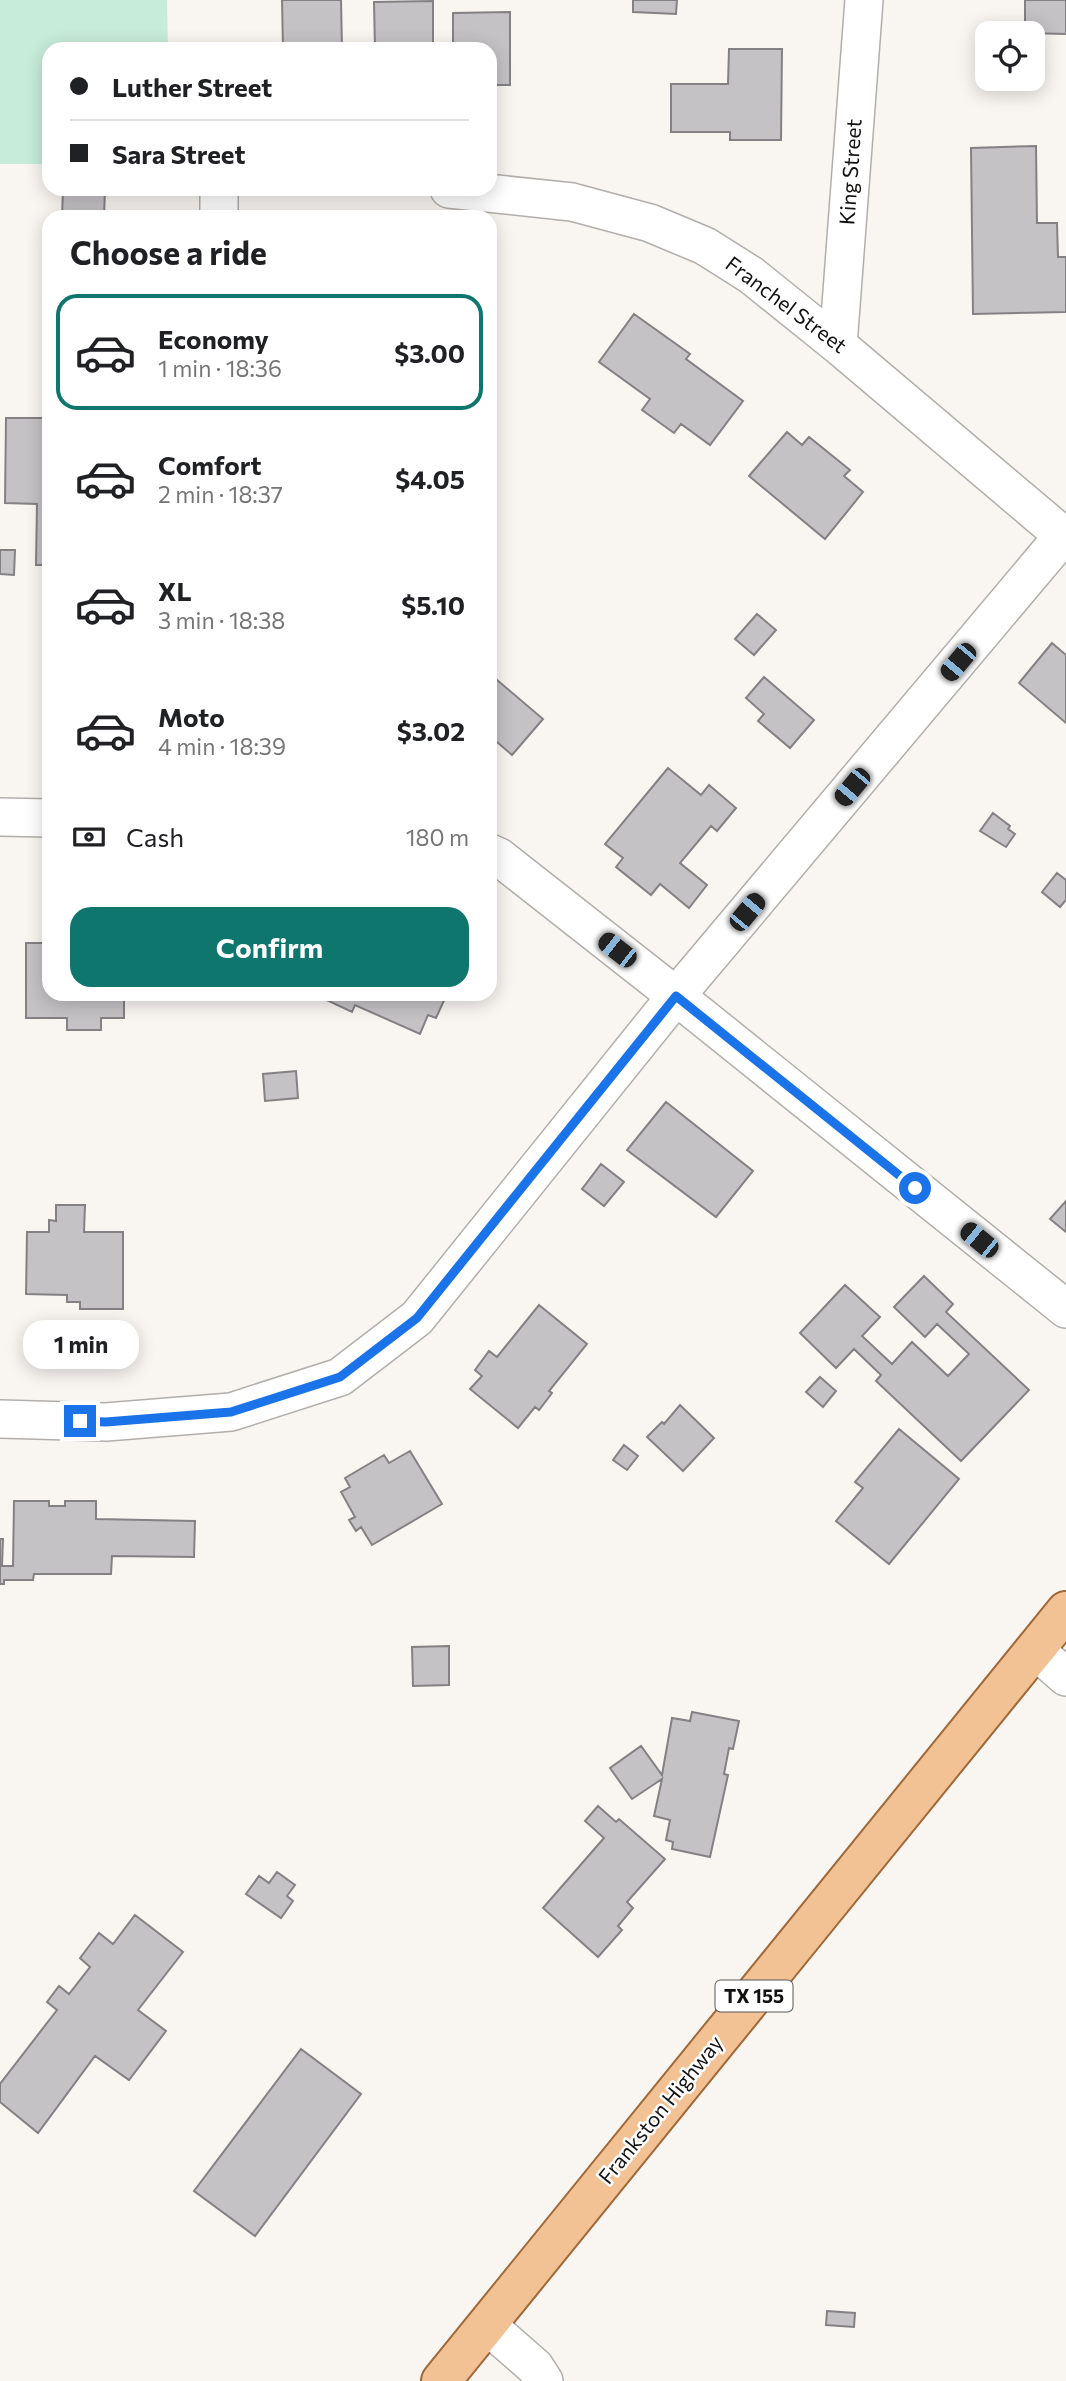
<!DOCTYPE html>
<meta charset="utf-8">
<style>
body{margin:0;font-family:Commissioner,sans-serif;background:#f6f6f6;color:#202124;height:100vh;display:flex;flex-direction:column;font-size:26px;white-space:nowrap}
*{box-sizing:border-box;margin:0}
p{font-size:23px;color:#757577}
.icon{flex:none;width:38px;height:38px;fill:none;stroke:currentColor;stroke-width:2;stroke-linecap:round;stroke-linejoin:round}
.map{position:relative;flex:1;overflow:hidden}
.details{position:absolute;left:42px;top:210px;width:455px;height:791px;display:flex;flex-direction:column;background:#fff;border-radius:21px;box-shadow:0 4px 18px #0003}
.details>*{flex:none}
.hud{position:absolute;left:42px;top:42px;width:455px;height:154px;border-radius:21px;box-shadow:0 4px 18px #0003;display:grid;align-content:center;height:154px;padding:0 28px;background:#fff}
.controls{position:absolute;left:975px;top:21px;display:grid;gap:14px}
.controls a{display:grid;place-items:center;width:70px;height:70px;border-radius:14px;background:#fff;box-shadow:0 4px 18px #0003;font-size:35px}
.end{position:absolute;width:32px;height:32px;margin:-16px;border:9px solid #1a73e8;background:#fff;box-shadow:0 0 0 4px #fff}
.from{border-radius:50%}
.bubble{position:absolute;height:49px;border-radius:21px;background:#fff;box-shadow:0 4px 18px #0003;font-size:23px;font-weight:700;line-height:49px;text-align:center}
.car{position:absolute;width:21px;height:42px;margin:-21px -10px;border-radius:9px;box-shadow:0 0 5px 2px #0007;background:linear-gradient(#222 24%,#8ab4d8 0 40%,#222 0 76%,#8ab4d8 0 86%,#222 0)}
.hud b{display:flex;align-items:center;gap:24px;height:66px;font-size:26px}
.hud b+b{border-top:2px solid #e0e0e0}
.hud i{width:18px;height:18px;background:#202124}
ul{padding:0;list-style:none}
li{display:flex;align-items:center;gap:21px;height:116px;margin:0 14px 10px;padding:0 14px;border:4px solid transparent;border-radius:21px}
li div{flex:1}
li b{display:block;font-size:26px}
li em{font-style:normal;font-weight:700}
li.on{border-color:#0f766e}
li>.icon{width:63px;height:63px;stroke-width:1.5}
h2{padding:0 28px;font-size:32px;line-height:84px}
.pay{display:flex;align-items:center;gap:18px;height:77px;padding:0 28px;font-size:26px}
.pay p{margin-inline-start:auto}
.button{display:flex;gap:14px;margin-top:auto;padding:14px 28px}
.button a{flex:1;height:80px;border-radius:21px;background:#0f766e;color:#fff;font-size:28px;font-weight:700;line-height:80px;text-align:center}
.map>svg:first-child{display:block}
.green{fill:#c7ecda}
.building{fill:#c5c2c6;stroke:#848184;stroke-width:2}
.lines{fill:none;stroke-linecap:round;stroke-linejoin:round}
.street-casing{stroke:#b2aeab;stroke-width:40}
.primary-casing{stroke:#9f6838;stroke-width:42}
.street{stroke:#fff;stroke-width:37}
.primary{stroke:#f2c194;stroke-width:38}
.route{stroke:#1a73e8;stroke-width:9}
.labels{text-anchor:middle;stroke-width:5;stroke-linejoin:round;paint-order:stroke}
.shield{fill:#fff;stroke:#5a5958;stroke-width:2}
.shield-label{font-size:19px;font-weight:bold;fill:#131211}
.street-label{font-size:21px;fill:#131211;stroke:#fff}
</style>
<div class="map">
<svg width="1066" height="2381" viewBox="0 0 1066 2381">
<rect width="100%" height="100%" fill="#f9f6f2"/>
<path class="green" d="M0,0H167L168,49H49V164H0Z"/>
<path class="building" d="M282,0H341L342,49H283Z
M633,0H677L676,14L633,12Z
M1025,0H1066V34L1025,33Z
M433,1V49H375L374,2Z
M510,12V85H495V94H490V49H453V13Z
M729,49H782L781,140H730V132H671V84H728Z
M1036,146L1037,223H1057L1058,257H1066V312L973,314L971,148Z
M63,189H105L104,217H62Z
M47,274H49V317H46Z
M634,314L690,354L686,359L743,401L710,445L681,424L674,433L642,410L650,399L599,362Z
M6,418H49V565H36L37,504L5,503Z
M787,432L802,445L809,437L850,470L844,476L863,492L825,539L749,476Z
M0,550H15L14,575L0,574Z
M757,614L776,630L754,655L735,639Z
M1052,643L1066,655V723L1019,683Z
M490,674L543,719L512,755L490,736Z
M764,677L814,720L790,748L758,721L764,714L746,698Z
M668,768L701,795L709,785L736,808L717,831L711,826L680,863L707,885L689,908L660,884L651,895L616,867L623,858L605,844Z
M993,813L1010,826L1008,829L1015,834L1006,847L980,831Z
M1057,873L1066,880V900L1060,907L1042,892Z
M26,943H49V994H124V1018H101V1030H67V1018H26Z
M314,994H447L436,1018L428,1015L420,1034L355,1005L352,1012Z
M296,1071L298,1098L265,1101L263,1074Z
M666,1102L753,1171L716,1217L627,1150Z
M601,1164L624,1182L604,1206L582,1189Z
M1066,1201V1232L1050,1219Z
M56,1205H85L84,1232H123V1309H80V1302H67V1295L26,1294L27,1232H49V1220L56,1221Z
M924,1276L953,1304L946,1312L1029,1390L961,1461L876,1381L881,1375L854,1349L836,1368L800,1333L845,1285L880,1317L862,1336L892,1364L912,1342L948,1376L969,1354L937,1324L925,1337L894,1307Z
M539,1305L587,1344L549,1391L552,1393L539,1410L535,1407L518,1428L470,1389L482,1376L475,1370L489,1351L497,1357Z
M820,1377L836,1391L823,1407L806,1392Z
M680,1405L714,1438L683,1471L647,1437L662,1422L664,1424Z
M899,1429L959,1479L889,1564L836,1521L863,1488L855,1482Z
M624,1445L638,1456L627,1470L613,1460Z
M410,1451L442,1504L372,1545L361,1527L356,1531L349,1520L355,1517L341,1492L350,1487L345,1478L384,1455L389,1463Z
M14,1501H49V1506H65V1501H96V1519L195,1521L194,1557L112,1556L111,1574H34L33,1580H4V1584H0V1539H3L2,1566H13Z
M449,1646V1685L413,1686L412,1647Z
M692,1712L739,1721L733,1749L729,1748L724,1774L728,1775L710,1857L672,1849L673,1842L666,1840L670,1820L654,1816L662,1779L632,1799L610,1768L641,1746L662,1775L672,1718L690,1721Z
M598,1806L616,1822L619,1819L665,1859L627,1902L633,1908L618,1926L622,1930L598,1957L543,1908L604,1838L585,1821Z
M277,1872L295,1885L287,1896L293,1901L281,1918L246,1894L259,1876L269,1883Z
M135,1915L183,1952L138,2010L166,2031L129,2080L95,2056L38,2133L0,2102V2084L57,2010L47,2002L59,1986L69,1994L90,1967L80,1958L99,1933L113,1944Z
M301,2049L361,2094L255,2236L194,2191Z
M827,2311L855,2313L854,2327L826,2325Z"/>
<g class="lines">
<g class="street-casing">
<path id="street" d="M449,189L572,202L650,223L705,246L751,275L838,345L1066,538
M219,217V189
M838,345L864,0
M0,817L49,818
M490,853L499,857L676,996L1066,1309
M0,1419L106,1422L231,1412L340,1377L417,1318L676,996L1063,536
M1035,1650L1066,1677
M487,2325L535,2367L544,2381"/>
</g>
<g class="primary-casing">
<path id="primary" d="M441,2381L1066,1611"/>
</g>
<use href="#street" class="street"/>
<use href="#primary" class="primary"/>
</g>
<g class="lines">
<path class="route" d="M80,1421L106,1422L231,1412L340,1377L417,1318L676,996L915,1188"/>
</g>
<g class="labels">
<rect class="shield" x="715.5" y="1980.5" width="77" height="31" rx="5"/>
<g class="shield-label">
<text x="754" y="2003">TX 155</text>
</g>
<g class="street-label">
<text transform="translate(851 172) rotate(-86)" y="7">King Street</text>
<text transform="translate(786 305) rotate(37)" y="7">Franchel Street</text>
<text transform="translate(661 2110) rotate(-51)" y="7">Frankston Highway</text>
</g>
</g>
</svg>
<div class="controls">
<a><svg class="icon" aria-label="locate" viewBox="0 0 24 24"><circle cx="12" cy="12" r="6"/><path d="M12 2v4M12 18v4M2 12h4M18 12h4"/></svg></a>
</div>
<i class="end from" style="left:915px;top:1188px"></i>
<i class="end" style="left:80px;top:1421px"></i>
<div class="bubble" style="left:23px;top:1320px;width:116px">1 min</div>
<i class="car" style="left:958px;top:662px;rotate:220deg"></i>
<i class="car" style="left:852px;top:787px;rotate:220deg"></i>
<i class="car" style="left:747px;top:912px;rotate:40deg"></i>
<i class="car" style="left:617px;top:950px;rotate:308deg"></i>
<i class="car" style="left:979px;top:1240px;rotate:309deg"></i>
<div class="hud">
<b><i class="from"></i>Luther Street</b>
<b><i></i>Sara Street</b>
</div>
<section class="details">
<h2>Choose a ride</h2>
<ul>
<li class="on"><svg class="icon" aria-label="car" viewBox="0 0 24 24"><path d="M5 17H2v-5l4-1 3-4h7l3 4 3 1v5h-3M9 17h6M6 11h13"/><circle cx="7" cy="17" r="2"/><circle cx="17" cy="17" r="2"/></svg><div><b>Economy</b><p>1 min · 18:36</p></div><em>$3.00</em></li>
<li><svg class="icon" aria-label="car" viewBox="0 0 24 24"><path d="M5 17H2v-5l4-1 3-4h7l3 4 3 1v5h-3M9 17h6M6 11h13"/><circle cx="7" cy="17" r="2"/><circle cx="17" cy="17" r="2"/></svg><div><b>Comfort</b><p>2 min · 18:37</p></div><em>$4.05</em></li>
<li><svg class="icon" aria-label="car" viewBox="0 0 24 24"><path d="M5 17H2v-5l4-1 3-4h7l3 4 3 1v5h-3M9 17h6M6 11h13"/><circle cx="7" cy="17" r="2"/><circle cx="17" cy="17" r="2"/></svg><div><b>XL</b><p>3 min · 18:38</p></div><em>$5.10</em></li>
<li><svg class="icon" aria-label="car" viewBox="0 0 24 24"><path d="M5 17H2v-5l4-1 3-4h7l3 4 3 1v5h-3M9 17h6M6 11h13"/><circle cx="7" cy="17" r="2"/><circle cx="17" cy="17" r="2"/></svg><div><b>Moto</b><p>4 min · 18:39</p></div><em>$3.02</em></li>
</ul>
<div class="pay"><svg class="icon" aria-label="cash" viewBox="0 0 24 24"><path d="M3 7h18v10H3z"/><circle cx="12" cy="12" r="2"/></svg>Cash<p>180 m</p></div>
<div class="button"><a>Confirm</a></div>
</section>
</div>
